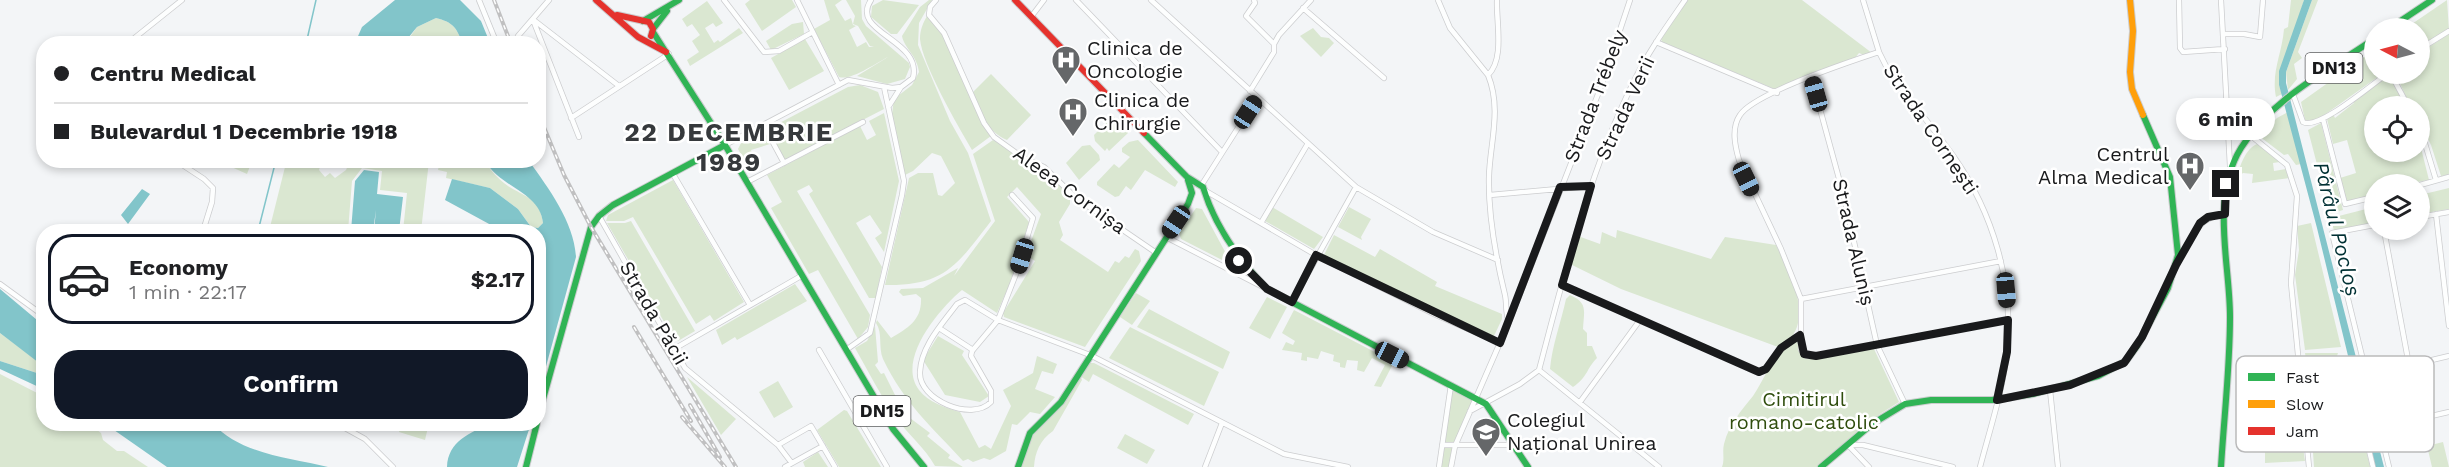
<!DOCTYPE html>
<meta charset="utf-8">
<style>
body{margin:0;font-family:"Work Sans",sans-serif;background:#f2f2f2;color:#202124;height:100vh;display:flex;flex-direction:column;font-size:22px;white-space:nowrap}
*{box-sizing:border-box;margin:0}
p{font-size:20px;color:#757577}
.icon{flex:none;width:33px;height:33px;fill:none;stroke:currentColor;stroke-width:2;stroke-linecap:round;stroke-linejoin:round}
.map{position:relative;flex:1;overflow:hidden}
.panel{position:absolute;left:36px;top:224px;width:510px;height:207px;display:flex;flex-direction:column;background:#fff;border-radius:24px;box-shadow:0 3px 9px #0003}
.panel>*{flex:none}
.banner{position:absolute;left:36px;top:36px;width:510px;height:132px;border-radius:24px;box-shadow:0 3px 9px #0003;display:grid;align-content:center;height:132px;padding:0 18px;background:#fff}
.needle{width:39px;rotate:276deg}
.tools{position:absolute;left:2364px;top:18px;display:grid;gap:12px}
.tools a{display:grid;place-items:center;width:66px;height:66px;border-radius:50%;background:#fff;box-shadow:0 3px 9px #0003;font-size:30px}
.end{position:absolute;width:27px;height:27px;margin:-14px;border:8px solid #191a1c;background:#fff;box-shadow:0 0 0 3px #fff}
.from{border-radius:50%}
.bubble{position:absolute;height:42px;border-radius:21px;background:#fff;box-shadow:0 3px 9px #0003;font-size:20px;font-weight:700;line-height:42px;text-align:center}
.car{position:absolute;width:18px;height:36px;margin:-18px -9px;border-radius:8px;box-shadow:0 0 4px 2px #0007;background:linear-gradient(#222 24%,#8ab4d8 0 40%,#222 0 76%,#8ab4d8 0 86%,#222 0)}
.banner b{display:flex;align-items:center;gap:21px;height:57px;font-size:22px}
.banner b+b{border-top:2px solid #e0e0e0}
.banner i{width:15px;height:15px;background:#202124}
ul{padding:10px 0 0;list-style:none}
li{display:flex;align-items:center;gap:18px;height:90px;margin:0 12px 9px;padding:0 6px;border:3px solid transparent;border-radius:24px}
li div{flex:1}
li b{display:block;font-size:22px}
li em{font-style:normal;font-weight:700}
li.active{border-color:#111827}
li>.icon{width:54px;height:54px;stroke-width:1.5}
.action{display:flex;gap:12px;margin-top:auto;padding:12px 18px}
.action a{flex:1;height:69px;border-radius:24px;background:#111827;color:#fff;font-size:24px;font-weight:700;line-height:69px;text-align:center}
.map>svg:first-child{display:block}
.green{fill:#dae7d1}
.water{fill:#82c5ca}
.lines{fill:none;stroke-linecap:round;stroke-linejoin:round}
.stream{stroke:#82c5ca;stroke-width:1.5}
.street-casing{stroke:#cccdcf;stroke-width:6}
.fast-casing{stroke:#cccdcf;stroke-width:8}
.slow-casing{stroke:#cccdcf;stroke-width:8}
.jam-casing{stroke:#cccdcf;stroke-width:8}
.street{stroke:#fdfefe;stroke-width:4.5}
.fast{stroke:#30b455;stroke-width:6}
.slow{stroke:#ff9f0a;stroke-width:6}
.jam{stroke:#e5322d;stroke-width:6}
.rail-casing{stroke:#c0c0c1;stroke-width:4}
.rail{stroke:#fff;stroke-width:1.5;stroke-dasharray:4.5;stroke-linecap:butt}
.route{stroke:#191a1c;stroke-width:8}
.labels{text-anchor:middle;stroke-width:5;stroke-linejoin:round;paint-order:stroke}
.shield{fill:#fff;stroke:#5e5f60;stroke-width:1.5}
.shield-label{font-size:18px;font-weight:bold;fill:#191a1c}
.poi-label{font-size:20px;fill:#191a1c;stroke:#fff;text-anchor:start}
.street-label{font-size:20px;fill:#191a1c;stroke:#fff}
.park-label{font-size:20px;fill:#2f4d0d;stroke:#fff}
.water-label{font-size:21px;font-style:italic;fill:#003033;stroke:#fff}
.district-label{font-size:26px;font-weight:bold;letter-spacing:1.5px;fill:#36393c;stroke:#fff}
.key{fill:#fff;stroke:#bababb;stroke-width:1.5}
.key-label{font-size:16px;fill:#191a1c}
</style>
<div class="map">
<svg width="2449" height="467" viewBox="0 0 2449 467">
<rect width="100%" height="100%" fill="#f3f5f7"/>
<path class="green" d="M750,0H792L796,7L762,31L745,4Z
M824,0H842L835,5L845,21L851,18L853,25L856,26L849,30L857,47L866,42L869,47H874L870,46L858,26L853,24L855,16L846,0H861L862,19L866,26L909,63L910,67L905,79L887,84L857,76L888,57C876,63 851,81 839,77L814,29L830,20Z
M883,0L919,5L897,34H891L871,17L872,6Z
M929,0H932L919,23L918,45L950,121L968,153L991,221C957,265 945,286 885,285L909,178L918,173H933L938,195L942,196L955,183L941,156L932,153L913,171L905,175L892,114L894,99L912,85L919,72C917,55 904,48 902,36L920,7Z
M1688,0H1802L1872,53L1864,55L1859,53L1855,58L1809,74L1777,90L1662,42L1661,39Z
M2291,0H2304L2279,85L2282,94L2276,97C2271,72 2282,54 2284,29L2288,27Z
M2312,0H2318L2298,52L2302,58L2294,64L2297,79L2288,90L2286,72Z
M2447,0L2449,30L2420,45V28H2406Z
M707,1L723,23L716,27L713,23L705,28L714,43L718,40L720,42L739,28L743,33L690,66L687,60L699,52L692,41L700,35L692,24L687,27L682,19Z
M927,16L941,32L991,136L972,150C958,126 922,64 920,39C920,30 923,23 927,16Z
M436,18C452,22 457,27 462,43L405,44L417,27Z
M803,22L804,34L771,50L766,41L792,24Z
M1313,28L1321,37L1329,38L1334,43L1321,57L1300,36Z
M2449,34V175L2441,176L2431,145L2420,123V106H2410L2396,74H2420V62L2428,56L2424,50Z
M805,39L824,71L789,90L771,58Z
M2374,50V74H2382L2320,118L2314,121L2305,120L2301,102Z
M991,74L1031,115L1007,140C986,131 981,112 973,92Z
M2389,75L2407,106H2374V152H2420V130L2426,146L2421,148L2429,180L2406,184L2404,180L2374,184V195L2346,202L2340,178L2356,173L2347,140L2333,144L2327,119L2333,114L2335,118L2354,103L2352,100Z
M860,85L878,92L884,109L785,160L768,129L848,87Z
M2288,112L2301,164L2296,165L2288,154L2284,155L2259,136L2277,118Z
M884,113L899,181L884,252L875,238L882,233L870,215L856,223L882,267L876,298H869L809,194L813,191L809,185L797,191L870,315L868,327L858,339L818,270L809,274L771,208L782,202L767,175L860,126L867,140L876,135L869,121Z
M1113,116L1128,129V133L1109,151L1107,148L1105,151L1095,141L1094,135Z
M2321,123L2343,210L2330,214L2308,130Z
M764,132L770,144L751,150L752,153L743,158L738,149L741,143Z
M993,140L1010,148L1020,160L1043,168L1070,197V204L1059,222L1063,235L1060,240L1108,272L1115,261L1119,263L1125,256L1129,258L1135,249L1139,251L1141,261L1085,347L1004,317L1003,313L1035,261L1026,255L1041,214L1017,187L1007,197L1029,222L1010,283L997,313L962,290C939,309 896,360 919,390C928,402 946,408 960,412L979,448L985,445L991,449L1011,406L1003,390L1033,373L1037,356L1057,364L1053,374L1042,371L1035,389L1055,397L1040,414L1030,412L1017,425L1012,424L1006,451L990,460L984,458L973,462L968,459L963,461C931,426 904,403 883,359C878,347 883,333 876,323L877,320L891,338C908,328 922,320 921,298L916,294L903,296L899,292L901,289L923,288L958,268L954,276L995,221L973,154Z
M1138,140L1178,182L1175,187L1145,170L1131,190L1126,186L1119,196L1115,197L1097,185V182L1114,164L1119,168L1130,157L1122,152V148L1129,142Z
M2257,144L2280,162L2273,163L2274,171L2286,169L2289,178L2252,183L2253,174L2243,173L2237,178C2239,167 2246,148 2257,144Z
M1090,145L1099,155L1100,160L1079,180L1066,163L1082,146Z
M218,161V160L252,161L247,174Z
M295,161H322L319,170L325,177L330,173L335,178L346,170L350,161H429L421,231H403L407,193L380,190L382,171L362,168L352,181L348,231H269L286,163L294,164Z
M440,161H485C490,170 499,180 508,186C525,197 540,198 543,223L538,228L531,227L518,209L490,188L446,178L447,172L438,170Z
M673,180L744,302L714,321L710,315L696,324L633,217L624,221H606L608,215Z
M2449,188V209L2420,214V195Z
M1272,207L1323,237L1314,249L1265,221Z
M1349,207L1371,219L1361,237L1362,240L1338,227Z
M2374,207V223L2334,231L2331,218Z
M1196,208L1202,209L1229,259L1226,262L1181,239L1179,233Z
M631,221L695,331L678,341L674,339L607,223H625Z
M2311,223L2341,347L2305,350L2295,275L2299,250L2297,226Z
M1617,230L1711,259L1725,237L1776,245C1788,269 1810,309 1793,335C1790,340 1783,343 1778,347L1621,289L1570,264L1578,236L1600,244L1602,232L1616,238Z
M1334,235L1375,257L1380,249L1437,282L1435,286L1502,314V319L1494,336L1437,312L1324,255Z
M795,284L807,301L737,340L735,337L722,345L716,330Z
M1136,293L1150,301L1132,325L1120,317Z
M1570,295C1588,303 1584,310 1583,329L1587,333V346H1592L1597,358C1586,369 1588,377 1573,387L1550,369C1552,346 1561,322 1566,299Z
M1267,297L1287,307L1270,339L1249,328Z
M1149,309L1230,352L1223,369L1137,327Z
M1294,310L1394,362L1381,387L1374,386L1385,365L1372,358L1364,372L1357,370L1358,361L1347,360L1345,368L1340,367V363L1333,361L1334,355L1321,351L1318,359L1307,357V361L1301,360L1302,353L1282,350L1286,342L1293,345L1295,341L1282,333Z
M875,326L878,362L875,365L881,374L884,373L897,399L901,397L909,412L906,415L930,433L927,436L950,455L948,458L963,467L935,466C925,448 909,435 896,418C881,396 868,371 855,348L867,341Z
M1130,327L1219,372L1204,406L1109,358Z
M0,333L43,365V375L0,361Z
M938,336L964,351L962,355L989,396L980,402L945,395L923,360Z
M1797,341L1800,354L1812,359L1874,349L1899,402L1880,414L1817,467H1722C1725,459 1722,452 1724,444C1729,424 1741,411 1753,396C1766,377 1773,351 1797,341Z
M2305,353H2338L2335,362L2338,371L2308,374Z
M1088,363H1094L1194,414L1188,425L1093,374L1089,382L1080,376Z
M0,374L43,396L44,423H88L101,433L103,440L117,451H124L148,467H0Z
M687,377L736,419L721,435Z
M1081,377L1082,380L1053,431C1040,440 1035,452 1034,467H1021L1031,434Z
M778,381L793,407L774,418L759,392Z
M1451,385L1475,397L1455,446L1451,467H1439Z
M844,410L847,411L881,467H839L817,430Z
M401,423H429L425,440L399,432Z
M1125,434L1155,450L1147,464L1117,448Z
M2304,435L2302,440L2305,461L2265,463V441Z
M2363,437L2370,467H2314L2312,438Z
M2443,442L2449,467H2432L2427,446Z
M818,452L828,467H805L803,462Z"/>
<path class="water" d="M395,0H460L481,21L490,43H462C457,27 452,22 436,18L417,27L404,43H355L362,27Z
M2304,0H2312L2286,72V83L2384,467H2375L2317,228L2279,85V71Z
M485,161H529C549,189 574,222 576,257L539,392V322L545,299L539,293L538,231H502L445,200L452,179L490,188L518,209L531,227L538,228L543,223C540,192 502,189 485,161Z
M364,170L379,172L377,194L403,197L399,231H374L376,210L373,231H351L355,181Z
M142,189L150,194L128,224L121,215Z
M0,289L43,325V366L0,333Z
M0,361L43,375V389L0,369Z
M104,423H213C239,454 290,458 328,467H167Z
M491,423H531L517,467H447C448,441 470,433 491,423Z"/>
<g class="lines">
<path class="stream" d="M306,44L316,0
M258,231L276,160"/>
<g class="street-casing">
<path id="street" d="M479,0L497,44
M724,0L764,52L779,51L811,33
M797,0L839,85
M936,0L930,7L929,15L944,33L984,123L994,137L1022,157L1044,167L1076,198L1155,252
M1076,0L1222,152
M1151,0L1356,187L1433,232L1498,260
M1254,0L1255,3L1246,16L1274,44
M1438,0L1450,28L1488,75C1502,109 1490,143 1489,176C1488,215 1496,258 1505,295C1507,304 1505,313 1509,322
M1863,0L1879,52L1888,70C1909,100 1933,127 1954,157C1993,213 2014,283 2007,351C2003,390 1990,429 1980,467
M2179,0L2180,48L2183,52L2225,49
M2221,0L2230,166
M1303,8L1384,78
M1031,17L1044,0
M533,20L579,137
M535,21L619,86
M2223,34H2244L2260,37L2263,0
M518,36L549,0
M1656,42L1777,93
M127,44L182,0
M2420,49L2449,31
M1879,52C1852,61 1754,93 1740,115C1731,128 1735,146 1739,160L1781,249L1801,299V350L1807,356H1816L2008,320
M2391,74L2408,106
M1488,75C1505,59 1496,22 1497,0
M1811,76L1844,197L1877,345L1905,404
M1250,91L1274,52V44L1279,35L1311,0
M2294,97L2303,122C2318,131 2372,84 2387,74
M889,106L901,87
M571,118L669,54
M2323,119L2345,204L2374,197
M764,126L784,163
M2420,127L2436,180
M2250,135L2287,165L2297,196L2291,283L2309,467
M725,145L848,80L892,88L901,87L913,78C923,39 849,33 871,0
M175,160L204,179L213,188L212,202L203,231
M673,174L750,305
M747,182L863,122
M2420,185L2449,177
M1201,186L1257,98
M1204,190L1316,255L1436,315L1500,343
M1012,195L1033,218L1016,274L998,320L972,351L971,356L991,391V402C972,422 918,400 920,372C921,346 943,323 957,304L965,300L998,320L1090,355L1284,454L1348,467
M1490,195L1591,186
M2436,214L2449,326
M599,216L685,368L778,445L791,462
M2420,217L2449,212
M1261,223L1307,145
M2374,225L2332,233L2389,467
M2384,230L2409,365
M1166,237L1265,288
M2178,262C2190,241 2197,216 2225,214
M0,284L44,316
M1562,285L1759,372L1766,369L1781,348L1800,335
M1801,299L2001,261
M1292,302L1356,187
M939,328L973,350
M674,349L801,276
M819,350L887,467
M846,350L870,333L902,195L904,181L884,87
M1539,370L1659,467
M2352,379L2373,467
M2050,390L2058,467
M2304,394C2307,375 2336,374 2352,379L2449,356
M1580,402L1640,320
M1470,411L1520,384L1539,370C1565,272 1589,172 1634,81C1648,52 1667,26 1685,0
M336,423L365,439L393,467
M2379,428L2449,412
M778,445L811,426L835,467
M1442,445H1514
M1848,445H1863L1953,467
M1848,445L1869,467
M785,467L823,446
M1205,467L1222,423
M1439,467L1451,385
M1451,467L1455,446L1509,322L1602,84L1630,0"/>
</g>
<g class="fast-casing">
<path id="fast" d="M643,21L679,0
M2390,28L2432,0
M653,29L667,11
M653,32L725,145L893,429L924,467
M1144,133L1187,177L1203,187C1215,227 1239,260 1267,289L1486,404L1528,467
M538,417L591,227L599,216L613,205L725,145
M526,467L537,423
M1018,467L1030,433L1061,402L1188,204L1192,193L1188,180
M1821,467L1872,424L1905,404L1931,400H1992L2033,394L2098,376L2126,361L2137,346L2168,288L2178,255L2170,177L2143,115
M2221,467C2224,417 2230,367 2230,317C2230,262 2210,198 2241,148C2271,99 2329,70 2374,39"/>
</g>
<g class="slow-casing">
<path id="slow" d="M2130,0L2133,31L2130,72L2132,89L2143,115"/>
</g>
<g class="jam-casing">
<path id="jam" d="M596,0L638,37L666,52
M1015,0L1144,133
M617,15L649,22L653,29L651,36"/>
</g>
<use href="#street" class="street"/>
<use href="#fast" class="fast"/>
<use href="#slow" class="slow"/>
<use href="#jam" class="jam"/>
<g class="rail-casing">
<path id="rail" d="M494,0L511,44
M538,113L564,175L591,227L736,467
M634,327L691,421
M690,405L720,457
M682,417L725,467"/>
</g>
<use href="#rail" class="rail"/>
</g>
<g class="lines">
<path class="route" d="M1239,261L1267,289L1292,302L1316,255L1500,343L1560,187L1591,186L1562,285L1759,372L1766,369L1781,348L1800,335L1804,354L1816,356L2008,320L2007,352L1997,400L2070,385L2124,363L2142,337L2176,265L2200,223L2208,217L2225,214L2226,184"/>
</g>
<defs>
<g id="hospital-pin" transform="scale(1.5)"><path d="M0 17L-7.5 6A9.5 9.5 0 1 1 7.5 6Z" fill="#656769" stroke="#fff"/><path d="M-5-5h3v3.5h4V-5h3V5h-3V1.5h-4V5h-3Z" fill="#fff"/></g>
<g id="university-pin" transform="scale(1.5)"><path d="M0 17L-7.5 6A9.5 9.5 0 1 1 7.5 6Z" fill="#656769" stroke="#fff"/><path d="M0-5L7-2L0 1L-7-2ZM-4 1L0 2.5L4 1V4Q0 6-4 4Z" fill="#fff"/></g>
</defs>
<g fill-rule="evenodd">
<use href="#hospital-pin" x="1066" y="60"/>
<use href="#hospital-pin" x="1073" y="112"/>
<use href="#hospital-pin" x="2190" y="166"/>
<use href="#university-pin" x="1486" y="432"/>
</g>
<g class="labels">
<g class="shield">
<rect x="2305.5" y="53" width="57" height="30" rx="4.5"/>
<rect x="853.5" y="396" width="57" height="30" rx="4.5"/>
</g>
<g class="shield-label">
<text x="2334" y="74">DN13</text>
<text x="882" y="417">DN15</text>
</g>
<g class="poi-label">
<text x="1087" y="55">Clinica de<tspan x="1087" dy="23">Oncologie</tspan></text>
<text x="1094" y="107">Clinica de<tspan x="1094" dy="23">Chirurgie</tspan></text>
<text x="2169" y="161" text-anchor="end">Centrul<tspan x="2169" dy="23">Alma Medical</tspan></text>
<text x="1507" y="427">Colegiul<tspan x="1507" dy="23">Național Unirea</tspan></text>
</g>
<g class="street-label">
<text transform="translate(1595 96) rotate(-69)" y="7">Strada Trébely</text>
<text transform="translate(1625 108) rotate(-65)" y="7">Strada Verii</text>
<text transform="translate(1931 129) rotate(56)" y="7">Strada Cornești</text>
<text transform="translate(1070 190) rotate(36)" y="7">Aleea Cornișa</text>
<text transform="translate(1854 242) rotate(77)" y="7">Strada Aluniș</text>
<text transform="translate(654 313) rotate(60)" y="7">Strada Păcii</text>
</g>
<g class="park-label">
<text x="1804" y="406">Cimitirul<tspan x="1804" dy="23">romano-catolic</tspan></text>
</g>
<g class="water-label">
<text transform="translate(2337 229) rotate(76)" y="7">Pârâul Pocloș</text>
</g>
<g class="district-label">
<text x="729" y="141">22 DECEMBRIE<tspan x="729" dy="30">1989</tspan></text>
</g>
</g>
<rect x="2236" y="356" width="198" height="96" rx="9" class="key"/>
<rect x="2248" y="373" width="27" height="8" fill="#30b455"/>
<rect x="2248" y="400" width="27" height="8" fill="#ff9f0a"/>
<rect x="2248" y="427" width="27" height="8" fill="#e5322d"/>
<g class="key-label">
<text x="2286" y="383">Fast</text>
<text x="2286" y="410">Slow</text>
<text x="2286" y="437">Jam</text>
</g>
</svg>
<div class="tools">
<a><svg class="needle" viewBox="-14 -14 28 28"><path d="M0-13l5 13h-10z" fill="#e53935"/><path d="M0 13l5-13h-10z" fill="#757577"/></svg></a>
<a><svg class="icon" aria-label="locate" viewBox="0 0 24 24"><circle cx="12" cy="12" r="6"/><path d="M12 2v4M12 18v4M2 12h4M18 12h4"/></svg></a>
<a><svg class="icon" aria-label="layers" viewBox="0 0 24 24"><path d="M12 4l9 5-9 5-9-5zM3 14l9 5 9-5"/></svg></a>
</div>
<i class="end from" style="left:1239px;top:261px"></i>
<i class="end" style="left:2226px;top:184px"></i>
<div class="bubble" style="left:2176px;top:98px;width:99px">6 min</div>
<i class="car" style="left:1816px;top:94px;rotate:344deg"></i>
<i class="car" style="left:1248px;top:112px;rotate:33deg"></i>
<i class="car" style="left:1746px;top:179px;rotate:154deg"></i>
<i class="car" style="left:1176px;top:222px;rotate:214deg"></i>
<i class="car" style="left:1022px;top:256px;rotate:197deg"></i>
<i class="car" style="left:2006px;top:290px;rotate:175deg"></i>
<i class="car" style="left:1392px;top:355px;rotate:117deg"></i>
<div class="banner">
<b><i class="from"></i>Centru Medical</b>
<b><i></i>Bulevardul 1 Decembrie 1918</b>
</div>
<section class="panel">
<ul>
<li class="active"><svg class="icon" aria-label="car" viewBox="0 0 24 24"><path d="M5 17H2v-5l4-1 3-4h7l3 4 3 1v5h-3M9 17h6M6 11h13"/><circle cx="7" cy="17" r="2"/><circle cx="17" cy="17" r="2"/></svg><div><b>Economy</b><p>1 min · 22:17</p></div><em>$2.17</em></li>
</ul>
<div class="action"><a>Confirm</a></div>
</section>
</div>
